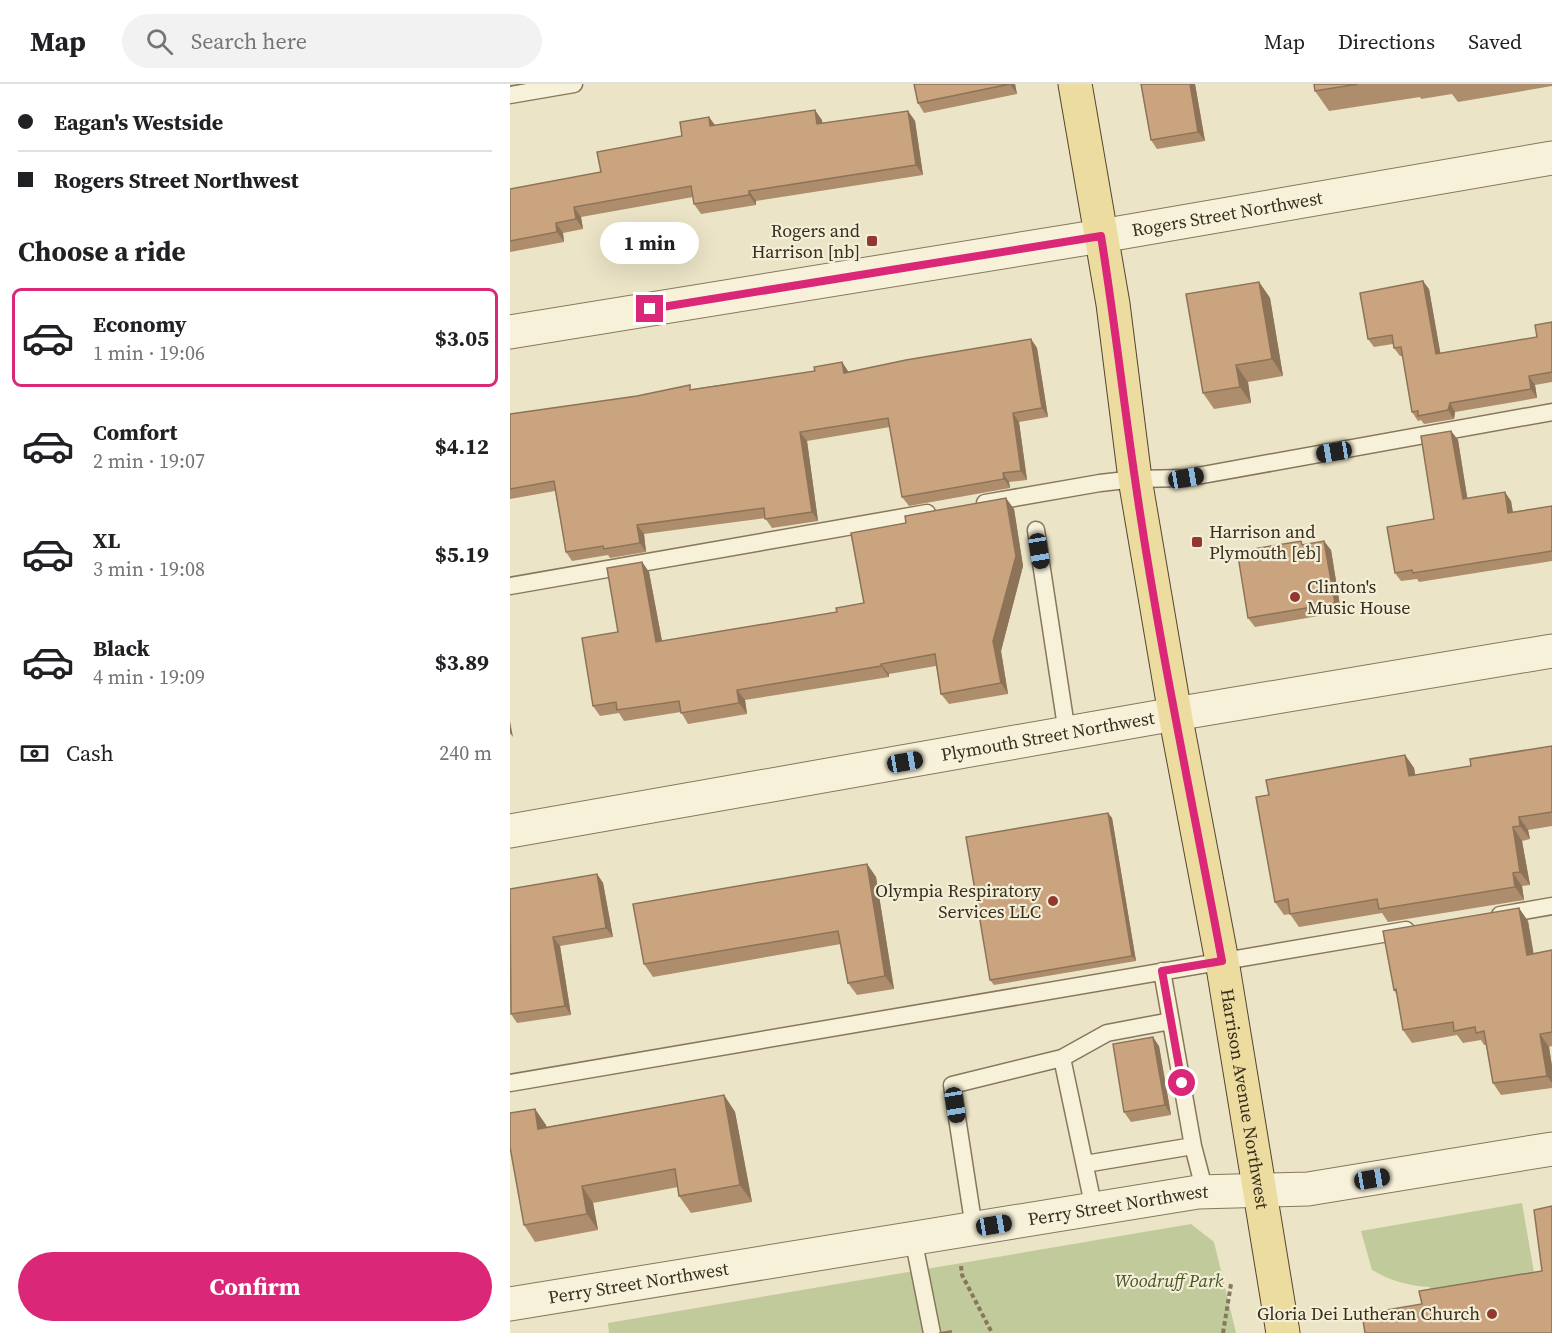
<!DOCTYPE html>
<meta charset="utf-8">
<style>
body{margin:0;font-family:"Source Serif 4",serif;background:#f2f2f2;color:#202124;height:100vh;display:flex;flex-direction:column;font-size:22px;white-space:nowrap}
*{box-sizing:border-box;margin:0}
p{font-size:20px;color:#757577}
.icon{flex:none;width:33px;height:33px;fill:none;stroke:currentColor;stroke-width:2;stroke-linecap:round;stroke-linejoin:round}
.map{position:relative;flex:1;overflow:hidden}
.sheet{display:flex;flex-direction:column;background:#fff;width:510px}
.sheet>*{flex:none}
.top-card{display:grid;align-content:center;height:132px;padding:0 18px;background:#fff}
.end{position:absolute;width:27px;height:27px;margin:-14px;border:8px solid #db2777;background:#fff;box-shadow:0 0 0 3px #fff}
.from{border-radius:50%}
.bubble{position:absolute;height:42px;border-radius:21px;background:#fff;box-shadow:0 6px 24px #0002;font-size:20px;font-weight:700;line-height:42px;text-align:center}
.car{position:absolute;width:18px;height:36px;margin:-18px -9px;border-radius:8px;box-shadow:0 0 4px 2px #0007;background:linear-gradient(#222 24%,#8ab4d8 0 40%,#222 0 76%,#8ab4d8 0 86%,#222 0)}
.top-card b{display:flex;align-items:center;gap:21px;height:57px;font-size:22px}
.top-card b+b{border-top:2px solid #e0e0e0}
.top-card i{width:15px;height:15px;background:#202124}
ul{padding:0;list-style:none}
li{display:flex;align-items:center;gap:18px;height:99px;margin:0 12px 9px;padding:0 6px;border:3px solid transparent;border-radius:9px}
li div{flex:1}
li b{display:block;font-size:22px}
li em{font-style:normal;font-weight:700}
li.current{border-color:#db2777}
li>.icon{width:54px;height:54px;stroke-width:1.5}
h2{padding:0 18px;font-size:27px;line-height:72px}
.pay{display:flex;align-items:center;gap:15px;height:66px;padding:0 18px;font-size:22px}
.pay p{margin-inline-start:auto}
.button{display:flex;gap:12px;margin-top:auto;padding:12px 18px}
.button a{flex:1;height:69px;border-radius:36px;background:#db2777;color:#fff;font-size:24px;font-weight:700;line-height:69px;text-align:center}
header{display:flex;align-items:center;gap:36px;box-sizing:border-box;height:84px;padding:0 30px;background:#fff;border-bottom:2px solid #e0e0e0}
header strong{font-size:28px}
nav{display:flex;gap:33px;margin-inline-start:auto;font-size:21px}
.search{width:420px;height:54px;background:#f2f2f2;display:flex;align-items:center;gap:15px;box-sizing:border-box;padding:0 21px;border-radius:33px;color:#757577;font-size:22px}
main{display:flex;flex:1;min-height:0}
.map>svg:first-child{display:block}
.green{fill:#c0ca9b}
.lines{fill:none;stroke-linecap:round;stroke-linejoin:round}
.service-casing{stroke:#87775d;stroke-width:19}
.minor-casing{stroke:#87775d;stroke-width:35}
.tertiary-casing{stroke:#87775d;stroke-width:35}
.primary-casing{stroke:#554531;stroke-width:35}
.path{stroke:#87775d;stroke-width:4;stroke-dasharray:4.5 3;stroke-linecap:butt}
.service{stroke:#f7f1d9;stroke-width:16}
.minor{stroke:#f7f1d9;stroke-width:33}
.tertiary{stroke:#f7f1d9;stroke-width:33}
.primary{stroke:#eddca0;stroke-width:33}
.wall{fill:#ad8d6c}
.shaded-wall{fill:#8d7358}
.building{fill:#c9a47e;stroke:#8d7358;stroke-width:1.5}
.route{stroke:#db2777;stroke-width:8}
.poi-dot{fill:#93382f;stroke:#f4eed6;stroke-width:2}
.labels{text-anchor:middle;stroke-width:4.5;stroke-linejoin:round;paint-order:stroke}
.street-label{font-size:18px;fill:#382e20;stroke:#f4eed6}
.poi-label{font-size:18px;fill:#382e20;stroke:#f4eed6;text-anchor:end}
.park-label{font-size:18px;font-style:italic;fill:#445327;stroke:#f4eed6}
</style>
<header>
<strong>Map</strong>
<div class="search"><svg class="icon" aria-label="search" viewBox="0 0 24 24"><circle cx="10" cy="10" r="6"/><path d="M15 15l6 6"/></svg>Search here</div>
<nav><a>Map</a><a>Directions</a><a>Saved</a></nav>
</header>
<main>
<section class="sheet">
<div class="top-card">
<b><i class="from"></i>Eagan's Westside</b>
<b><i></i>Rogers Street Northwest</b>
</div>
<h2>Choose a ride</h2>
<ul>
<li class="current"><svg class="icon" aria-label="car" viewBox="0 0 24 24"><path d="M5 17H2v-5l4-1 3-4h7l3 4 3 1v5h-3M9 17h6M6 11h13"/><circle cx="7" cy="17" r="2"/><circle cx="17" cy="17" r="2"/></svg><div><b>Economy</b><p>1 min · 19:06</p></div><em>$3.05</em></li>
<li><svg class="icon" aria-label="car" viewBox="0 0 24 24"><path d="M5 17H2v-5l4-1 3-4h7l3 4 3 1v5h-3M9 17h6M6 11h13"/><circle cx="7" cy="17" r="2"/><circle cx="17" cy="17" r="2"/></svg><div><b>Comfort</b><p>2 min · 19:07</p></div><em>$4.12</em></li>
<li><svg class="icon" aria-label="car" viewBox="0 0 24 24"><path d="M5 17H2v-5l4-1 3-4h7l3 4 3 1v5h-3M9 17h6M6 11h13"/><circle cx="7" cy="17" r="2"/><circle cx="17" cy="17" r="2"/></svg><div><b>XL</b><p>3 min · 19:08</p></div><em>$5.19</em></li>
<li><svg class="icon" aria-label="car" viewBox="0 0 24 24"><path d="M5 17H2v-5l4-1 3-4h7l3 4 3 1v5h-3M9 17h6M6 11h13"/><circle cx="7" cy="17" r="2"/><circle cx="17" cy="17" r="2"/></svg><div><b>Black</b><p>4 min · 19:09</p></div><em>$3.89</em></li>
</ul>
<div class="pay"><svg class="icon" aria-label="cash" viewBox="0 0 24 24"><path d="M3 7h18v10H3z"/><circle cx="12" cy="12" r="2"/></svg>Cash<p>240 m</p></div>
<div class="button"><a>Confirm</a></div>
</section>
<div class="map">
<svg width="1042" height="1249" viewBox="0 0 1042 1249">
<rect width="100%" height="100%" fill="#ece4c6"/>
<path class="green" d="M1012,1119L1027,1206L921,1224L920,1203C899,1202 881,1197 862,1186L851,1147Z
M681,1140L704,1158L726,1249H99L98,1239Z"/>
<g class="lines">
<g class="service-casing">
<path id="service" d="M0,11L64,0
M475,419L590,399L625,395L676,394L1042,328
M526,446L557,649
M0,502L417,429
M990,831L1042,822
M552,974L597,949L661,937
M0,999L896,846
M683,1062L695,1108
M575,1080L683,1062L652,887
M464,1144L442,1001L552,974L584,1125
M403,1154L422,1249"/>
</g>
<g class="minor-casing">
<g id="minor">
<path id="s1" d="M591,152L1042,74"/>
<path id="s2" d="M0,747L665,630L1042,567"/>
<path id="s3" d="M0,1220L688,1108L798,1105L1042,1065"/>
</g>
</g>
<g class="tertiary-casing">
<path id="tertiary" d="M0,248L591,152"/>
</g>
<g class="primary-casing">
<g id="primary">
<path id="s4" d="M565,0L603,220L625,395L665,630L712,877L773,1249"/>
</g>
</g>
<path class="path" d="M451,1182L452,1191L482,1249
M713,1249L721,1200"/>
<use href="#service" class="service"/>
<use href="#minor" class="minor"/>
<use href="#tertiary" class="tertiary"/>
<use href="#primary" class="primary"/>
</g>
<path class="wall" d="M404,0H505L507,10L414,29L408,19Z
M631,0H685L695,57L647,65L641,56Z
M804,0H1042V2L948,18L942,10L911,15L910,13L819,27L805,7Z
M398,27L405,37L413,91L246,117V121L191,130L184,120L183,113L71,133L73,145L53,149L54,158L0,168V105L91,88L172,52L199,33L205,41L312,36V39Z
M749,198L760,214L773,292L738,298L741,319L704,325L693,309Z
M919,205L930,269L1027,253L1042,238V298L1025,301L1027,314L945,328L944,335L914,340L911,336L908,337L902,328L893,272H890L884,264L883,260L864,263L858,255Z
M521,255L527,264L538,333L509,338L517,396L499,398L500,404L399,422L392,413L380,343L297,357L308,437L262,444L255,434L134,450L136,468L100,474L98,471L62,477L56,468L45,407L0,415V330L182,305L305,287L332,278L338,288Z
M941,347L948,356L957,414L1001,417L1003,428L1042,422V477L909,498L907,495L891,497L885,489L924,435Z
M504,425L513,482L491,567L498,610L439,620L431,610L426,582L379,590V593L235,616L237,630L178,640L171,628L114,637L109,629L90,632L83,622L132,478L139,488L152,557L327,528L354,519Z
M794,461L821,466L831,528L745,543L738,534Z
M1042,662V742L1018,746L1020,755L1012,757L1020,801L1012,802L1014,816L878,838L872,829L789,843L780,830L774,831L765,818L759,711L895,671L904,684L905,691L961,682Z
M598,729L602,734L626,877L484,901L480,896Z
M357,780L366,793L384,905L347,911L338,899L331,860L143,893L134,880Z
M87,790L93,799L103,853L50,862L61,931L7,939L1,930L0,805Z
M1018,837L1023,870L1042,866V962L1039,963L1042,982V1004L991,1011L983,999L976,961H974L971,956L953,959L947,951L902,959L893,946L887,911L884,906Z
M649,962L661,1031L621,1038L614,1028Z
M214,1011L225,1028L242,1118L181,1129L169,1112L168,1103L83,1119L88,1146L25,1158L14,1141L25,1025L37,1043Z"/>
<path class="shaded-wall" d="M500,0H505L507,10Z
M680,0H685L695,57L688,48Z
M305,26L312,36L314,50L307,40Z
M398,27L405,37L413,91L406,81Z
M199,33L206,43L200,42Z
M239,107L246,117V121L239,111Z
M64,123L71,133L73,145L66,135Z
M46,139L53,149L54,158L47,148Z
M913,197L919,205L932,278L926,270Z
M749,198L760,214L773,292L762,275Z
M521,255L527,264L538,333L532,324Z
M332,278L338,287L340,298L334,289Z
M726,281L738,298L741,319L730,303Z
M1019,292L1025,301L1027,314L1021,305Z
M940,319L945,328L944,335L938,326Z
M503,329L509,338L517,396L511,387Z
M941,347L948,356L959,424L953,415Z
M290,348L297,357L308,437L302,428Z
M493,389L499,398L500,404L494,395Z
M995,408L1001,417L1004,437L998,429Z
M496,414L504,425L513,482L491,567L498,610L491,599L483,557Z
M127,441L134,450L136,468L130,459Z
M814,457L821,466L831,528L825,519Z
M132,478L139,488L154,568L146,558Z
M371,580L379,590V593L371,582Z
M227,606L235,616L237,630L229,619Z
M0,637L3,653L0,649Z
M895,671L904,684L908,705L899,692Z
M598,729L602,734L626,877L622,872Z
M1009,733L1018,746L1020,755L1010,742Z
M1003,743L1012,757L1020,801L1010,788Z
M357,780L366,793L384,905L375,892Z
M1003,789L1012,802L1014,816L1005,803Z
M87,790L93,799L103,853L96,844Z
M1009,824L1018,837L1026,883L1017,871Z
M43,853L50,862L61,931L55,922Z
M1030,950L1039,963L1042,982V999L1037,992Z
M643,953L649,962L661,1031L655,1021Z
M214,1011L225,1028L242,1118L230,1101Z
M25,1025L36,1041L40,1061L28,1045Z
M72,1102L83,1119L88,1146L77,1130Z"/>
<path class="building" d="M404,0H500L408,19Z
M631,0H680L688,48L641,56Z
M804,0H848L805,7Z
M305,26L307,40L398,27L406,81L239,107V111L184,120L181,102L64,123L66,135L46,139L47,148L0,157V105L91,88L87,68L172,52L170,38L199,33L200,42Z
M913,197L926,270L1027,253L1025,241L1042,238V288L1019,292L1021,305L940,319L938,326L908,332V327L902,328L891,263L884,264L882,251L858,255L850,209Z
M749,198L762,275L726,281L730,303L693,309L676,210Z
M521,255L532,324L503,329L511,387L493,389L494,395L392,413L378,334L290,348L302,428L255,435L254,424L127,441L130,459L94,465L93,462L56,468L44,397L0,405V330L127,312L180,301V306L305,287L304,283L332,278L334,289L396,276Z
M941,347L953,415L995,408L998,429L1042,422V467L903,489L902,486L885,489L877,443L924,435L911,352Z
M496,414L506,472L483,557L491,599L431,610L425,570L371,580V582L227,606L229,619L171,629L169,617L107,626L106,618L83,622L72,554L108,548L97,484L132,478L146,558L327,528L326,524L354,519L341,449L396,439L395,432Z
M791,457L792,461L814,457L825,519L738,534L728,472L744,470L743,465Z
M1042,662V728L1009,733L1010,742L1003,743L1010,788L1003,789L1005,803L869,825L867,815L780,830L778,815L765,818L746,713L759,711L756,696L895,671L899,692L961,682L960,675Z
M598,729L622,872L480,896L456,753Z
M357,780L375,892L338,899L328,847L134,880L123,820Z
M87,790L96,844L43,853L55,922L1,930L0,805Z
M1009,824L1017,871L1042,866V948L1030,950L1037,992L983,999L974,947L966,949L965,943L944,947L943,938L893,946L886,905L884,906L873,847Z
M643,953L655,1021L614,1028L603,960Z
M214,1011L230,1101L169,1112L165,1085L72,1102L77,1130L14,1141L0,1063V1029L25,1025L28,1045Z
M1042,1122V1249H855L852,1230L912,1220L909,1207L1032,1187L1024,1126Z
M441,1247V1249H429Z"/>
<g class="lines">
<path class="route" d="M140,225L591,152C604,232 613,314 625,395C648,556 682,716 712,877L652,887L672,999"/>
</g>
<g class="poi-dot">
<rect x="356" y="151" width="12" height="12" rx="3"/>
<rect x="681" y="452" width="12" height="12" rx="3"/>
<circle cx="785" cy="513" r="6"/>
<circle cx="543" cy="817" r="6"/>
<circle cx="982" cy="1230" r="6"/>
</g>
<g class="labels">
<g class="street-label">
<text dy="6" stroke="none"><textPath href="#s1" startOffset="128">Rogers Street Northwest</textPath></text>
<text dy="6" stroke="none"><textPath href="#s2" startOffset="546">Plymouth Street Northwest</textPath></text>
<text dy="6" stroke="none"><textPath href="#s4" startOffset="1029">Harrison Avenue Northwest</textPath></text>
<text dy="6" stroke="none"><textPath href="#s3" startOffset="616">Perry Street Northwest</textPath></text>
<text dy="6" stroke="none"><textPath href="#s3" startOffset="130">Perry Street Northwest</textPath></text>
</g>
<g class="poi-label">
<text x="350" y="153">Rogers and<tspan x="350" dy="21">Harrison [nb]</tspan></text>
<text x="699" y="454" text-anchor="start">Harrison and<tspan x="699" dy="21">Plymouth [eb]</tspan></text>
<text x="797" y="509" text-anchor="start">Clinton's<tspan x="797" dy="21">Music House</tspan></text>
<text x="531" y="813">Olympia Respiratory<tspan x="531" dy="21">Services LLC</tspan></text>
<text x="970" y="1236">Gloria Dei Lutheran Church</text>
</g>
<g class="park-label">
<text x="659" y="1203">Woodruff Park</text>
</g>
</g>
</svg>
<i class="end from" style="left:672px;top:999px"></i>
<i class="end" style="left:140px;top:225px"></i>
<div class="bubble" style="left:90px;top:138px;width:99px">1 min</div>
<i class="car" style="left:824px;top:368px;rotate:260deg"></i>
<i class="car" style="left:676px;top:394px;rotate:80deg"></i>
<i class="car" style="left:529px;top:467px;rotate:171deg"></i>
<i class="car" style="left:395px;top:678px;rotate:80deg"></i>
<i class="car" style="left:445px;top:1021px;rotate:171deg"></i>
<i class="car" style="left:862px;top:1095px;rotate:80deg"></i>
<i class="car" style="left:484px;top:1141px;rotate:81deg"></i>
</div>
</main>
